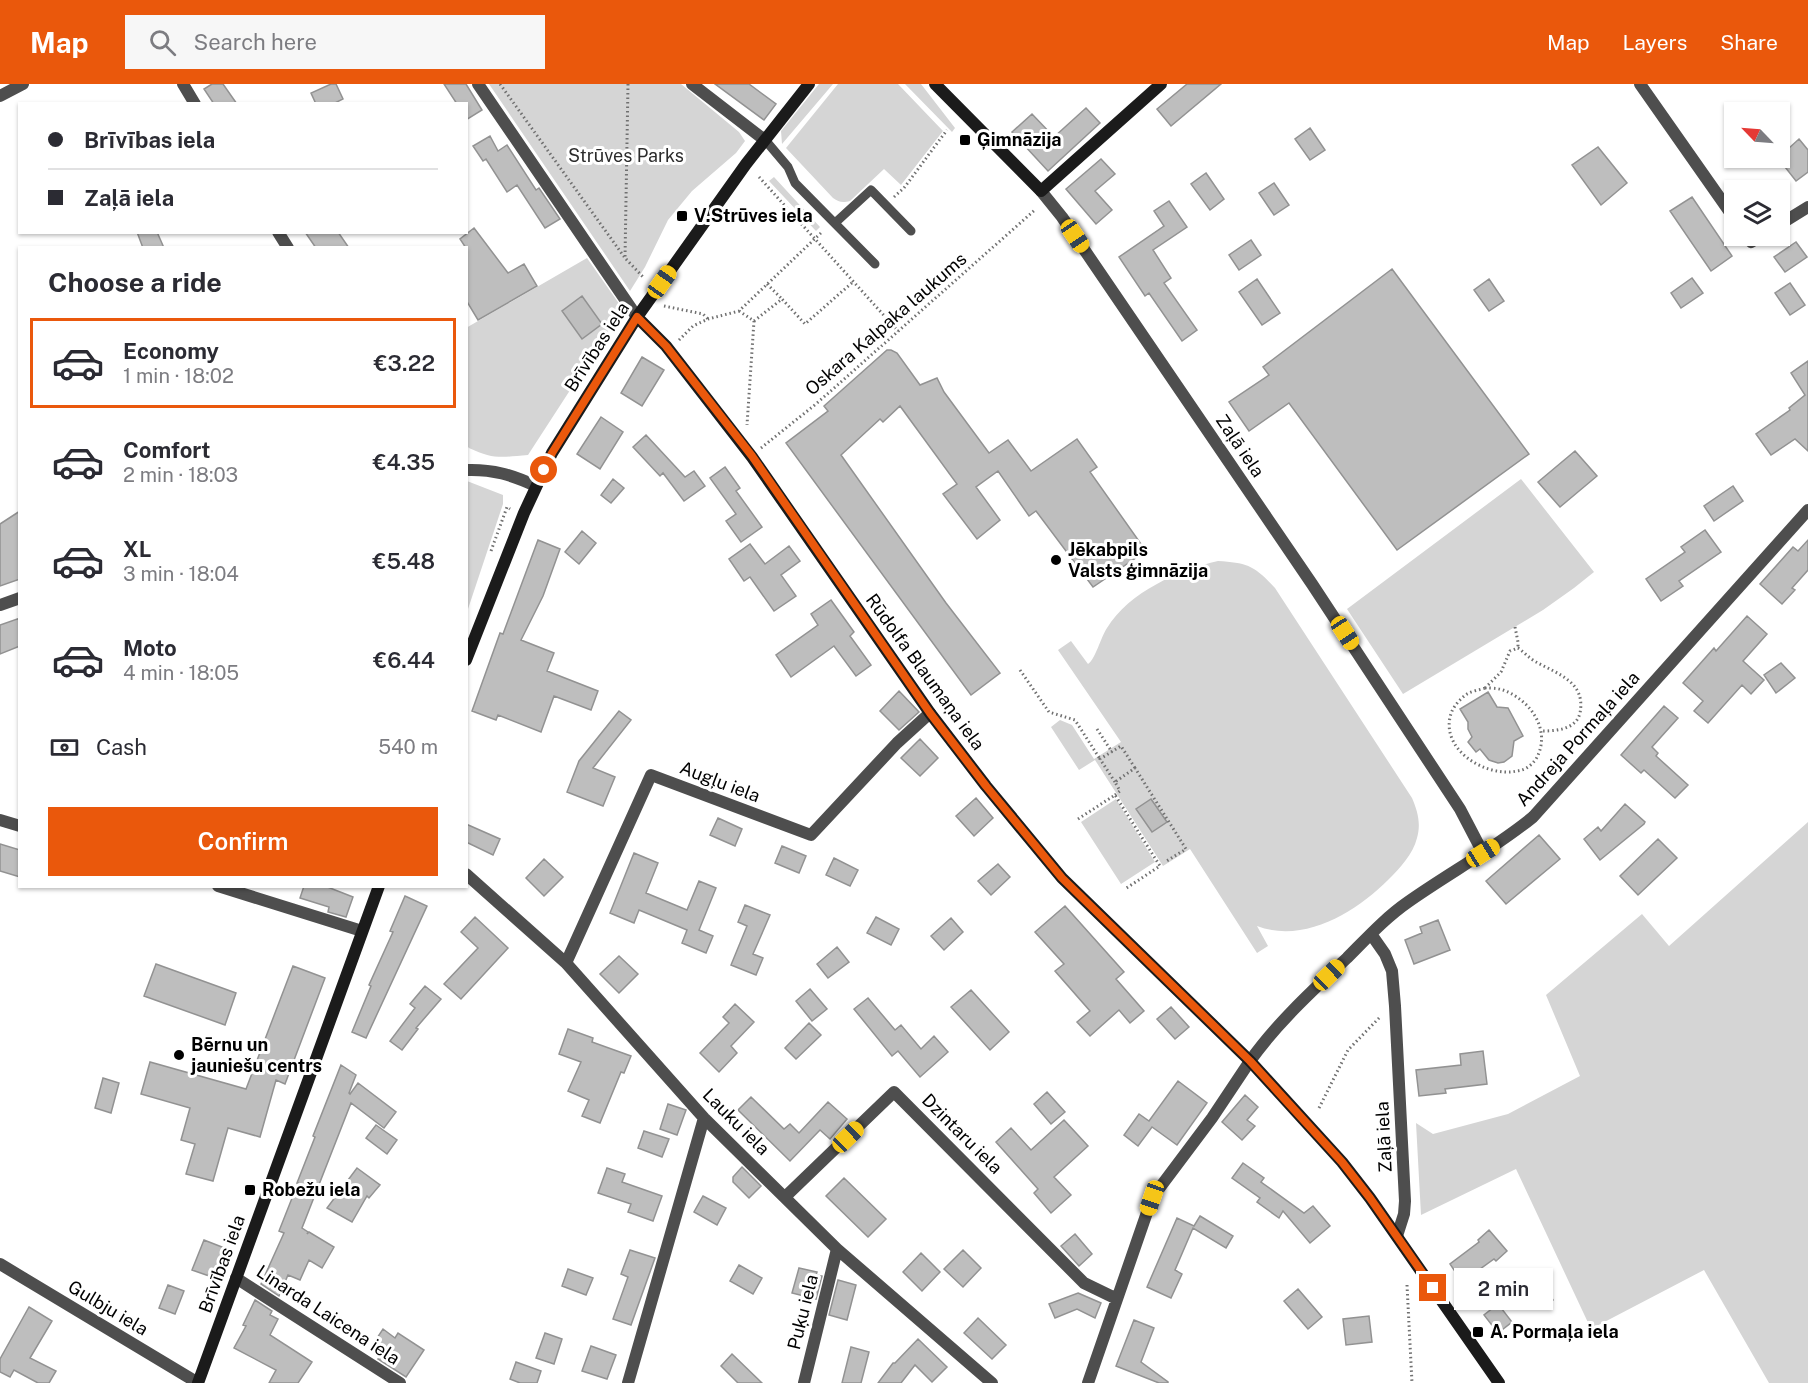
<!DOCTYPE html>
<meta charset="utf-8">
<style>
body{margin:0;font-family:"Public Sans",sans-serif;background:#f7f7f7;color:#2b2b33;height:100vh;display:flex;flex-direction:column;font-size:22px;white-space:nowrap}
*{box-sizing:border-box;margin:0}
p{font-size:20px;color:#7c7c81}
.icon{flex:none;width:33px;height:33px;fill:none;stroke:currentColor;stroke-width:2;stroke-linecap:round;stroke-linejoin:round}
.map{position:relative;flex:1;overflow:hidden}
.side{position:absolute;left:18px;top:162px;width:450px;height:642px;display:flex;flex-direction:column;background:#fff;border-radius:0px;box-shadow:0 2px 4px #0004}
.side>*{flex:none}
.top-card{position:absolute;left:18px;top:18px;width:450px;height:132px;border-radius:0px;box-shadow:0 2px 4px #0004;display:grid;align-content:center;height:132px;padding:0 30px;background:#fff}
.needle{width:39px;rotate:295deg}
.fabs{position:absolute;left:1724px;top:18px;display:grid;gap:12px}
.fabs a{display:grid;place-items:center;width:66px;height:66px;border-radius:0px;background:#fff;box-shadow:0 2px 4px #0004;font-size:30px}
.end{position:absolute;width:27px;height:27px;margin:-14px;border:8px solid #ea580c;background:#fff;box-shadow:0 0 0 3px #fff}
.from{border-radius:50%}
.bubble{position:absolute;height:42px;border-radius:0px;background:#fff;box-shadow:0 2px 4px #0004;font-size:20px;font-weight:600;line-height:42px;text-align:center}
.car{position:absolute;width:18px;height:36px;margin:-18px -9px;border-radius:8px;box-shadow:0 0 4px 2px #0007;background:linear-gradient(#f5c518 24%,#345 0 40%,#f5c518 0 76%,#345 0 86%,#f5c518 0)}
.top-card b{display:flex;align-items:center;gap:21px;height:57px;font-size:22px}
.top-card b+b{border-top:2px solid #e1e1e2}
.top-card i{width:15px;height:15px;background:#2b2b33}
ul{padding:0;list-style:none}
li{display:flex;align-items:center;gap:18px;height:90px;margin:0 12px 9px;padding:0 18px;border:3px solid transparent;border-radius:0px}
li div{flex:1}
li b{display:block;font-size:22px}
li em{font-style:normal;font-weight:600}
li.active{border-color:#ea580c}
li>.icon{width:54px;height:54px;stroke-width:1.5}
h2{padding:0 30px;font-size:27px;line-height:72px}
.pay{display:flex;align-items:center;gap:15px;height:66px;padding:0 30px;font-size:22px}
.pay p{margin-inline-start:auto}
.button{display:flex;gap:12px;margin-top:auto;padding:12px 30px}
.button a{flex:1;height:69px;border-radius:0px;background:#ea580c;color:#fff;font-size:24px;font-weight:600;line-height:69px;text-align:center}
header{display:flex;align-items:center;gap:36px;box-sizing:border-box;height:84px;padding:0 30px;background:#ea580c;color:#fff}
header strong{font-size:28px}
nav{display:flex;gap:33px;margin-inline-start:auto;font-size:21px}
.search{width:420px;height:54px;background:#f7f7f7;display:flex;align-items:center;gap:15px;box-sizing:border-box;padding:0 21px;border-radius:0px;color:#7c7c81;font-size:22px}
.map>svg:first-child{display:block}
.green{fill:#d5d5d5}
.building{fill:#bebebe;stroke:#929292;stroke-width:1.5}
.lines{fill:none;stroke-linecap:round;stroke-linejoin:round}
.path{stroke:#707070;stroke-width:3;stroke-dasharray:1.5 3;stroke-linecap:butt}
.service{stroke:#4e4e4e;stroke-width:9}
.minor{stroke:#4e4e4e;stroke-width:12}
.tertiary{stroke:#4e4e4e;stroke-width:12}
.secondary{stroke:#1b1b1b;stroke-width:12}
.route{stroke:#ea580c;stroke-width:8}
.poi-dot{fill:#000;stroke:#fff;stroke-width:2}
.labels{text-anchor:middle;stroke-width:6;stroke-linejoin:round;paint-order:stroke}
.poi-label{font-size:18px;font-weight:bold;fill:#000;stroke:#fff;text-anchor:start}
.park-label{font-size:18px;fill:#2c2c2c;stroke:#fff}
.street-label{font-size:18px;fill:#000;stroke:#fff}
</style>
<header>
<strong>Map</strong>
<div class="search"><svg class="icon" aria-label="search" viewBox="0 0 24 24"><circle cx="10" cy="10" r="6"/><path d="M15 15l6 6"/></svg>Search here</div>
<nav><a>Map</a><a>Layers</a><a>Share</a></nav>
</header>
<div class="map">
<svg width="1808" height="1299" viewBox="0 0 1808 1299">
<rect width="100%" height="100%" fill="#fff"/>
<path class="green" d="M489,0H681L739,48L745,57L736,69L692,107L668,136L645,183L630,207Z
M819,0H833L782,60L781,47Z
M838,0H898L943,47L901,101L884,85L850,117C842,119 839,118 833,114L786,64Z
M905,0H921L955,44L952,48Z
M774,93L820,143L816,147L769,97Z
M587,174L620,221L621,226L611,243L528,371C502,373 494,376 469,364L467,362L466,244Z
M1521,395L1594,488L1574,504L1543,526L1403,610L1347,525Z
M467,397L503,411V420L467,528Z
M1218,477C1247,479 1254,481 1275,504L1412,714C1418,728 1421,740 1417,754C1413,770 1400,784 1388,796C1356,828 1304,860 1257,842L1268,862L1257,869L1190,765L1163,782L1095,676L1079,686L1051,643L1060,636L1072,641L1094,675L1121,658L1058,566L1071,557L1088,580C1095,576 1101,553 1107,544C1129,508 1179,486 1218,477Z
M1116,715L1155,778L1121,800L1081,738Z
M1808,738V1299H1769L1704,1186L1591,1245L1516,1085L1421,1131L1416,1039L1433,1050L1508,1030L1580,992L1546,911L1642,830L1669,862Z"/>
<path class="building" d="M212,0H223L237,20H214L204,5Z
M331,0H336L343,15L333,20H316L311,9Z
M444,0H466L482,26L466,36V20H457Z
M715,0H749L776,20L764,36Z
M1187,0H1221L1171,42L1157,25Z
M1086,24L1100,39L1048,87L1012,48L1032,30L1054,53Z
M1310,44L1325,66L1310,76L1295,55Z
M490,52L498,67L507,61L536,106L539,104L560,135L545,144L517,101L507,108L486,75L483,77L473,62Z
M1799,55L1808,66V88L1796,97L1778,74Z
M1598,63L1627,99L1601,121L1572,81Z
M1101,75L1115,90L1095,107L1112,126L1096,140L1066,105Z
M1206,89L1224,115L1210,126L1191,100Z
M1274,99L1289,121L1274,131L1259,109Z
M1692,113L1732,172L1711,187L1670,127Z
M1169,117L1187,143L1153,166L1171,194L1164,199L1197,246L1182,257L1149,209L1145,212L1119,173L1164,142L1154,127Z
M474,144L508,189L524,180L537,202L478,236L466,216V164L460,155Z
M137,148H157L164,164H143Z
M305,148H338L349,164H316Z
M1251,156L1261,171L1239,186L1229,171Z
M1796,158L1807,173L1785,188L1774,173Z
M1392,185L1529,370L1397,466L1289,319L1249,347L1229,318L1269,291L1263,283Z
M1692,194L1703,209L1681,224L1671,209Z
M1257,195L1280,229L1262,241L1239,208Z
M1489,195L1504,217L1489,227L1474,206Z
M1790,199L1805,221L1790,231L1775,209Z
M582,212L602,240L582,255L562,227Z
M887,266H891L897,269L920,301L937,294L944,308L989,369L1008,356L1031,387L1077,355L1097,383L1090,388L1146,467L1093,503L1036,427L1029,432L998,387L976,403L1000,436L977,455L943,410L957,400L900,322L883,338L880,335L841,371L946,519L1000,589L971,611L786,359L828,327L824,322Z
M642,273L664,286L642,322L621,309Z
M1808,277V367L1795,355L1771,371L1756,350L1790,326L1789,324L1805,311L1791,289Z
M601,333L623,348L600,385L577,370Z
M646,351L685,393L694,387L705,402L684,417L663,389L660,392L633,363Z
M1575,367L1597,392L1560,423L1538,398Z
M725,383L740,404L736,407L762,443L741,458L726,437L736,430L710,394Z
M613,395L624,404L611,419L601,411Z
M1733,402L1743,417L1714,437L1704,422Z
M20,427V495L0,502V440Z
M1705,446L1721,468L1679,497L1683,502L1661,517L1646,495L1685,468L1681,463Z
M582,447L596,459L579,480L565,468Z
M538,456L560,465L543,512L521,556L554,569L547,587L598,607L591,626L554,612L541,648L498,631L496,636L472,627L500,549L503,550Z
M1808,456V486L1792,504L1795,506L1782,520L1760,500L1793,463L1798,467Z
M750,460L765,480L789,462L800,477L781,491L796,512L774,527L750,493L744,497L729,475Z
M831,516L854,548L850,552L871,581L856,592L834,562L791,593L776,571L818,541L811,530Z
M1747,532L1767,550L1743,577L1764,596L1751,610L1742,601L1708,639L1694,627L1703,617L1683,599L1714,564L1716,567Z
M20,534V562L0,570V541Z
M1781,579L1795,594L1776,609L1764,591Z
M899,607L919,628L899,646L880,627Z
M1488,608L1497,623L1508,624L1523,652L1514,657L1512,672L1504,678L1498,679L1489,676L1480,665L1476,668L1468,658L1472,653L1468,645V638L1460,625Z
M1664,622L1678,634L1652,663L1658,669L1656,672L1688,701L1675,714L1644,686L1641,689L1621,671Z
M619,627L631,636L593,684L615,693L603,722L567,708L579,677Z
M920,655L938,674L920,692L901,674Z
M976,714L993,734L974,752L956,732Z
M1151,715L1167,738L1152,748L1136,725Z
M1625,720L1645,738L1644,740L1600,776L1584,755L1598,743L1601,747Z
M718,734L742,745L735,762L710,751Z
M466,740L500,755L493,771L466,758Z
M1539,751L1560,775L1506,820L1486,797Z
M1658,755L1677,774L1638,811L1620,792Z
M0,760L20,766V793L0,787Z
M782,762L806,772L799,789L775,779Z
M634,769L658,779L646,809L687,826L699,797L716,804L699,846L713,852L706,869L682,859L687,846L639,826L634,839L610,829Z
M834,774L858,786L850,802L826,791Z
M544,775L563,793L544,812L526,794Z
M998,780L1010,793L991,811L978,797Z
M304,802H325L353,813L346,833L328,828L329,823L300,814Z
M405,812L427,822L366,954L352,948L371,902L369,901L393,848L390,847Z
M745,821L770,831L753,870L763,874L756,891L731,881L747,842L738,838Z
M1065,822L1124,888L1116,895L1144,927L1130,939L1119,926L1090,952L1077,938L1090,927L1055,887L1064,880L1035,848Z
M475,833L508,864L461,915L444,900L478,864L461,848Z
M876,833L899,845L891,861L867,849Z
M951,834L963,848L944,866L931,852Z
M1438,836L1450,866L1414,880L1405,856L1422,849L1420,843Z
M837,863L849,878L828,894L817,880Z
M619,872L638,890L619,909L600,890Z
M156,880L236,909L225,941L144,912Z
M293,882L325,894L285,1000L276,996L260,1053L228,1044L213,1097L186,1090L195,1060L181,1056L190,1024L141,1010L150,978L246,1005Z
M425,902L441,915L416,944L418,945L402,966L390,957L415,924L410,920Z
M810,905L827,925L812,937L796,917Z
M971,906L1009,948L990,966L951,923Z
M868,914L895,946L901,941L921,965L934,952L948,968L920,993L898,967L892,972L854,925Z
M735,920L754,938L731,962L737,969L719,988L700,969L729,939L723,933Z
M1171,923L1189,943L1175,955L1157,935Z
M809,939L821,951L796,975L785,964Z
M568,945L593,954L592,958L631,972L624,989L621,988L600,1039L582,1032L589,1016L568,1007L581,978L559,970Z
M1483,967L1487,1000L1445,1005L1446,1009L1419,1012L1416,986L1461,981L1460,970Z
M341,981L356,991L349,1009L350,1010L358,999L396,1028L384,1044L351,1019L302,1144L308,1148L307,1150L309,1148L334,1163L322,1184L309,1176L300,1196L288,1191L279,1212L261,1200L284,1149L279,1147L298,1099H297L315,1053L313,1052Z
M103,994L119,999L111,1029L95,1024Z
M1178,997L1207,1019L1177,1061L1152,1043L1138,1062L1124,1051L1139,1030L1149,1037Z
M1047,1008L1065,1028L1051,1040L1034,1020Z
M1245,1011L1258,1023L1247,1036L1255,1042L1242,1056L1222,1038Z
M751,1013L784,1045L790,1040L799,1049L828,1018L847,1035L830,1055L820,1046L790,1077L738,1026Z
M668,1020L686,1026L677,1051L660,1045Z
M1064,1036L1088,1062L1054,1093L1071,1111L1051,1129L1034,1109L1038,1105L996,1058L1011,1044L1031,1066Z
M376,1041L397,1056L387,1070L366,1054Z
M644,1047L669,1055L662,1073L638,1064Z
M1243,1079L1264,1094L1261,1098L1304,1129L1313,1122L1330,1142L1310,1159L1283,1127L1279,1134L1257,1118L1260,1114L1232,1094Z
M742,1083L761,1102L749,1114L733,1098V1093Z
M357,1084L380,1101L369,1114L367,1112L352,1138L327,1124Z
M607,1084L625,1090L622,1098L662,1112L653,1137L628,1128L631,1120L598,1109Z
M844,1094L886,1135L868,1153L826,1112Z
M703,1112L726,1124L717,1141L694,1128Z
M1200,1132L1233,1152L1226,1164L1193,1144L1175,1186L1182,1190L1171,1214L1147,1203L1177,1134L1194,1142Z
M1489,1146L1507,1167L1496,1177L1494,1175L1462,1198L1450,1180L1479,1158L1478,1156Z
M1075,1150L1092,1170L1079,1182L1061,1162Z
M204,1156L227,1165L215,1194L192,1186Z
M630,1166L655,1174L631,1241L613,1235L628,1193L621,1190Z
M963,1166L981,1184L963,1203L944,1185Z
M921,1169L940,1188L922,1207L903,1188Z
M739,1181L762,1194L753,1210L730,1197Z
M799,1184L817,1188L816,1191L822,1192L816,1215L792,1209Z
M568,1185L593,1194L586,1211L562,1202Z
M1540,1193L1553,1216L1541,1223L1528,1200Z
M838,1196L856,1201L847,1236L829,1231Z
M168,1201L184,1207L175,1230L159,1224Z
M1298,1205L1322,1233L1308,1245L1284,1217Z
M1078,1209L1101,1219L1095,1234L1077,1225L1055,1234L1049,1220Z
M255,1216L272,1227L270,1231L278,1235L270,1251L312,1278L298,1299H269L276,1286L234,1264L246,1242L243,1241Z
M1498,1220L1512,1238L1498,1249L1484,1231Z
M29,1223L52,1237L30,1274L56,1287L49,1299H38L14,1286L10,1293L0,1288V1275Z
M1369,1232L1372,1258L1346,1261L1343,1235Z
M978,1234L1006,1261L992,1275L964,1249Z
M1134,1236L1154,1244L1141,1278L1168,1298V1299H1159L1116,1282Z
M383,1245L395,1254L398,1249L424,1266L406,1293L378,1275L383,1267L373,1260Z
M545,1249L562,1255L554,1280L536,1274Z
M918,1255L947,1283L932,1298L915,1281L901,1299H878L893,1279H895Z
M591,1262L616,1271L607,1295L582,1287Z
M851,1263L869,1268L861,1299H842Z
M732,1270L762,1299H738L721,1282Z
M516,1278L541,1287L537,1299H520L510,1295Z"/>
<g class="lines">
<path class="path" d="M500,0L625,174
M628,0L625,174L644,194
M759,93L898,247
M894,113L904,104L947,46
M767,200L782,215
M664,222L703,230L708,235
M739,227L754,237L747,341
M754,237L782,215L805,240L854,197
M679,256L693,242L708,235L739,227L823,147
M761,364L816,320L1036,125
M491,467L507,423L510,425
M1515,543L1518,558V564
M1020,586L1049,628L1075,636L1100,675
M1485,604C1490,604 1497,604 1503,606C1531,616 1552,647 1536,675C1531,682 1525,686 1517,687C1485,694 1437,664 1452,627C1455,621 1461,614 1467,610C1472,607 1479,606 1485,604Z
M1485,604L1501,588L1510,567L1518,564C1524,568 1529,574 1536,578C1558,590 1586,598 1580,629C1576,646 1555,647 1541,647
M1097,645L1112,668
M1115,698L1100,675L1121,662L1135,684
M1115,711L1120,707L1115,698L1135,684L1186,765L1165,778
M1078,735L1115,711L1160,782L1125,805
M1319,1024L1348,966L1381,932
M1407,1201L1412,1299"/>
<path class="service" d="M766,57L788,83L795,99L875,180
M835,139L871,106L911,147"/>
<path class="minor" d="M183,0L195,20
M478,0L637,233
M692,0L766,57
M1640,0L1734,134
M0,12L23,0
M1779,141L1808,123
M278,148L288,164
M1746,152L1751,158L1761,152
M0,736L20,742
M466,790L566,879L704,1034L837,1165L992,1299
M218,802L362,847
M566,879L651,691L811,751L897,659L930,629
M785,1113L894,1008L1084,1199L1117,1215
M0,1180L198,1299
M236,1194L400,1299
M628,1299L704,1034
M804,1299L837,1165
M1088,1299L1152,1114L1212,1034L1250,977"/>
<path class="tertiary" d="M1041,107L1062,133L1312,500L1460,725L1483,769
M466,386C493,385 512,391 536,402
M0,521L20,514
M1371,850L1385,870L1392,887L1395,922L1405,1117L1404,1130L1397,1152
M1250,977C1277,939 1313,906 1347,874C1367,854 1385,834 1408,818C1449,789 1494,765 1533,733L1808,426"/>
<path class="secondary" d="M935,0L1041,107L1161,0
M637,233L666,262L752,373L930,629L986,702L1062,794L1250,977L1342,1078L1370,1114L1499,1299
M466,576L524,429L552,369L637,233L746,80L809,0
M198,1299L379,802"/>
</g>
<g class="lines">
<path class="route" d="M544,386L552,369L637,233L666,262L752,372L930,629L986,702L1062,794L1250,977L1342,1078L1370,1114L1433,1204"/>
</g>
<g class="poi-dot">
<rect x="959" y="50" width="12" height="12" rx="3"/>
<rect x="676" y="126" width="12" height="12" rx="3"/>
<circle cx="1056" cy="476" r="6"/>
<circle cx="179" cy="971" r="6"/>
<rect x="244" y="1100" width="12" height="12" rx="3"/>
<rect x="1472" y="1242" width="12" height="12" rx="3"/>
</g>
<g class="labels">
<g class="poi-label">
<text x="977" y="62">Ģimnāzija</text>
<text x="694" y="138">V.Strūves iela</text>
<text x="1068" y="472">Jēkabpils<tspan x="1068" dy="21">Valsts ģimnāzija</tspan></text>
<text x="191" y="967">Bērnu un<tspan x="191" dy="21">jauniešu centrs</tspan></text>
<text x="262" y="1112">Robežu iela</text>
<text x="1490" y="1254">A. Pormaļa iela</text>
</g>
<g class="park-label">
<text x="626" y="78">Strūves Parks</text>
</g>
<g class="street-label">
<text transform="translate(886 240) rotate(-41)" y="6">Oskara Kalpaka laukums</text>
<text transform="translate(597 263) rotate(-57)" y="6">Brīvības iela</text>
<text transform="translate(1240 362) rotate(56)" y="6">Zaļā iela</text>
<text transform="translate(925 588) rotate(54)" y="6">Rūdolfa Blaumaņa iela</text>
<text transform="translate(1578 655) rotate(-48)" y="6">Andreja Pormaļa iela</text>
<text transform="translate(720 698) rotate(21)" y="6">Augļu iela</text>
<text transform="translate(736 1038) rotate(45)" y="6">Lauku iela</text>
<text transform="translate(962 1050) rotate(45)" y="6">Dzintaru iela</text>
<text transform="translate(1384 1053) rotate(-93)" y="6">Zaļā iela</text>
<text transform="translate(222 1180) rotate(-70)" y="6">Brīvības iela</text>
<text transform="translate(108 1224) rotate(31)" y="6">Gulbju iela</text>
<text transform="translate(803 1228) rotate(-76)" y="6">Puķu iela</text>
<text transform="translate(328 1231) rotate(33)" y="6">Linarda Laicena iela</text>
</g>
</g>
</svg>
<div class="fabs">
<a><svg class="needle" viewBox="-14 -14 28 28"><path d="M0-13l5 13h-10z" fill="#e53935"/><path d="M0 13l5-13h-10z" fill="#7c7c81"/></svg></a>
<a><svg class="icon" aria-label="layers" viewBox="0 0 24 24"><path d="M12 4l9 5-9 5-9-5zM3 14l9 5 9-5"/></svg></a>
</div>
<i class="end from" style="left:544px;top:386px"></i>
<i class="end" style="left:1433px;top:1204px"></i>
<div class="bubble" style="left:1454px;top:1184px;width:99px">2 min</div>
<i class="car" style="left:1075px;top:152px;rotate:146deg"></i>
<i class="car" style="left:662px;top:198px;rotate:35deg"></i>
<i class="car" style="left:1345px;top:549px;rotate:147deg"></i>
<i class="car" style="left:1483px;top:769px;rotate:58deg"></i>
<i class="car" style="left:1329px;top:891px;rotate:46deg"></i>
<i class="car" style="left:848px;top:1053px;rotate:46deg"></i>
<i class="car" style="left:1152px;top:1114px;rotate:199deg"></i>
<div class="top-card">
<b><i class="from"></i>Brīvības iela</b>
<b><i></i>Zaļā iela</b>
</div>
<section class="side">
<h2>Choose a ride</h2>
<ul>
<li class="active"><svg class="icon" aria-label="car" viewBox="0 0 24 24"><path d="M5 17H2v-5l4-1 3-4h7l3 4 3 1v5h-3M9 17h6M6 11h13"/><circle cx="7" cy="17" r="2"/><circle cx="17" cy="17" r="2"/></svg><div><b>Economy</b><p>1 min · 18:02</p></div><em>€3.22</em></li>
<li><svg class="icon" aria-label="car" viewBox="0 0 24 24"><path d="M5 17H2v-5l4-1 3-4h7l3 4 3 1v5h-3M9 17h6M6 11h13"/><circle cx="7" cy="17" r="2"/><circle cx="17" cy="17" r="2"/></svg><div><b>Comfort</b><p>2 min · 18:03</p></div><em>€4.35</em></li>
<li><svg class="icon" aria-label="car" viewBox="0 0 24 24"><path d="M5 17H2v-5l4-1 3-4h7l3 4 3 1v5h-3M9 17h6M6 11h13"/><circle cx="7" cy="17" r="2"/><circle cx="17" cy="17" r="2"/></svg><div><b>XL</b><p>3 min · 18:04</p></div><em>€5.48</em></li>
<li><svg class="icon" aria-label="car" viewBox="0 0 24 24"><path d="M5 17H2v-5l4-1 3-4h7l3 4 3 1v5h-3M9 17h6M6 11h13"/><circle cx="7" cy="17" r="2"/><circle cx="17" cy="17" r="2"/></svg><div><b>Moto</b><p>4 min · 18:05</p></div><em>€6.44</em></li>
</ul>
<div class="pay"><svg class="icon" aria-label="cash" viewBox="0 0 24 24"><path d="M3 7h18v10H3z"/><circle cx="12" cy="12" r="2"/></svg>Cash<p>540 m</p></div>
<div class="button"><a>Confirm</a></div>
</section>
</div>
